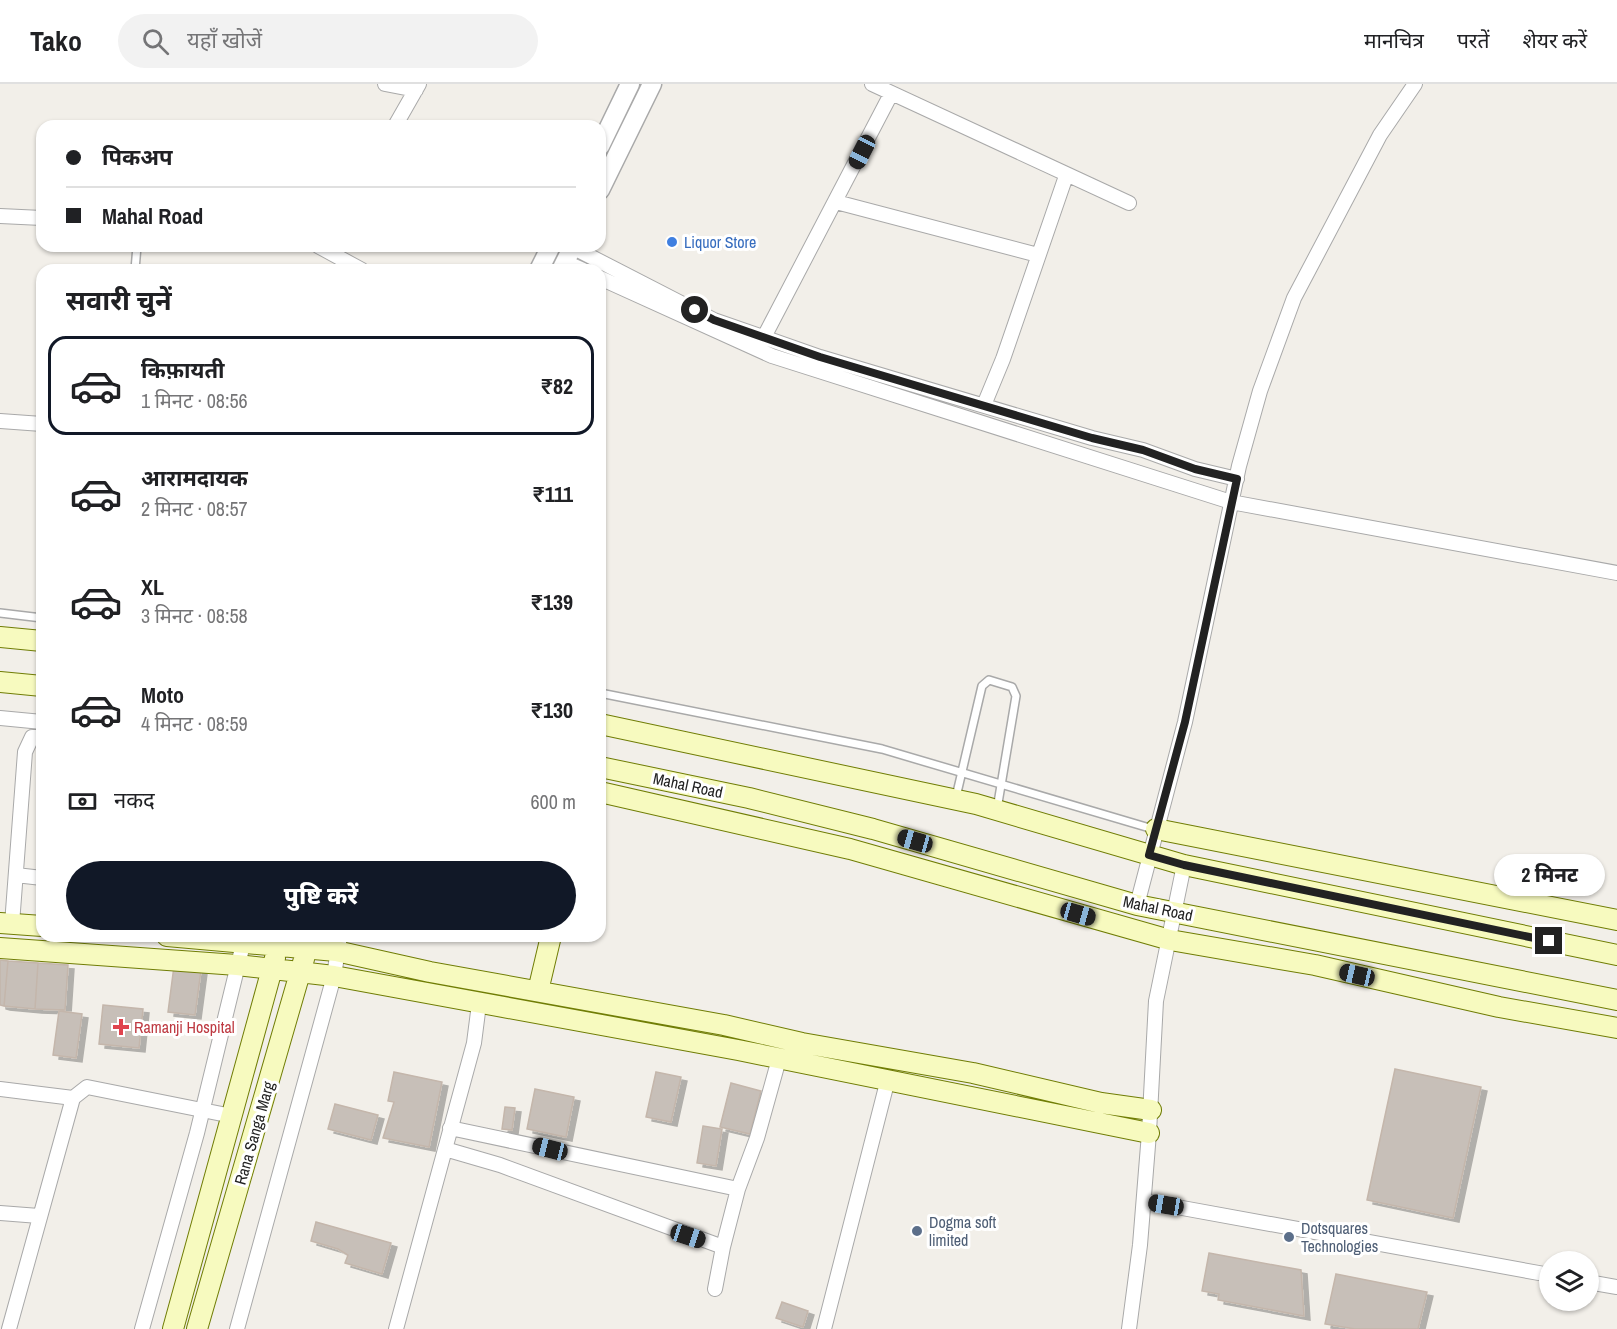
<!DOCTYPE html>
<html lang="hi">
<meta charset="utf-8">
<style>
body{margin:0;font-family:"Archivo Narrow","Noto Sans Devanagari",sans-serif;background:#f2f2f2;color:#202124;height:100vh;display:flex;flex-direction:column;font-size:22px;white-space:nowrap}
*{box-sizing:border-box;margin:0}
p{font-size:20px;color:#757577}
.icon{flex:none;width:33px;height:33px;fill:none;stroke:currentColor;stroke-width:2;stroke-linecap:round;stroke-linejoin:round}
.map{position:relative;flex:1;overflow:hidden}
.sheet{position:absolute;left:36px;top:180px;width:570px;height:678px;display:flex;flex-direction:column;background:#fff;border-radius:18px;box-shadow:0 2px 4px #0004}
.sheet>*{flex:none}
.hud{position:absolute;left:36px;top:36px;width:570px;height:132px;border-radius:18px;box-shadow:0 2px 4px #0004;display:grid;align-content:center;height:132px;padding:0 30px;background:#fff}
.buttons{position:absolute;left:1539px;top:1167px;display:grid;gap:12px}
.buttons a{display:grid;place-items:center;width:60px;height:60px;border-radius:50%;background:#fff;box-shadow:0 2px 4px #0004;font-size:30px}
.end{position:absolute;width:27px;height:27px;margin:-14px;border:8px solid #222;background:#fff;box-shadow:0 0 0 3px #fff}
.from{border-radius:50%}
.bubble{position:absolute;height:42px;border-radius:21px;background:#fff;box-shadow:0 2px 4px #0004;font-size:20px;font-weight:800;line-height:42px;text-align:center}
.car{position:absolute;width:18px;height:36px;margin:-18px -9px;border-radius:8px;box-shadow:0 0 4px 2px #0007;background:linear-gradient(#222 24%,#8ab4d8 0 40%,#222 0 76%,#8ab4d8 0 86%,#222 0)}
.hud b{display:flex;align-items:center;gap:21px;height:57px;font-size:22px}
.hud b+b{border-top:2px solid #e0e0e0}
.hud i{width:15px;height:15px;background:#202124}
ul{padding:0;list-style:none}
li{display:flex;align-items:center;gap:18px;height:99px;margin:0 12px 9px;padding:0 18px;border:3px solid transparent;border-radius:18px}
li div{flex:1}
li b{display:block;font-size:22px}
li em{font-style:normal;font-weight:800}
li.selected{border-color:#111827}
li>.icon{width:54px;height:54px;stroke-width:1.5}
h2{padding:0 30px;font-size:27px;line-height:72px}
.pay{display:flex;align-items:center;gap:15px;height:66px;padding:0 30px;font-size:22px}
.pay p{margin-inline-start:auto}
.button{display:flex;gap:12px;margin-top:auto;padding:12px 30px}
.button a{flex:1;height:69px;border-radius:36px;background:#111827;color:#fff;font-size:24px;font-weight:800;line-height:69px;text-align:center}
header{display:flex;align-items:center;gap:36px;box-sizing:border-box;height:84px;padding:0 30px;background:#fff;border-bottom:2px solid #e0e0e0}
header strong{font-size:28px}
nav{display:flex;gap:33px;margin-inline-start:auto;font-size:21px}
.search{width:420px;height:54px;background:#f2f2f2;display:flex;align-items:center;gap:15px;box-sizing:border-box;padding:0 21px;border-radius:33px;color:#757577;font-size:22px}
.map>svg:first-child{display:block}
.building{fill:#c7bfb8;stroke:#c4b6ab;stroke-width:1.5;filter:url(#shadow)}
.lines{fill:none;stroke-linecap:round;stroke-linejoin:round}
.service-casing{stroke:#a9a9a9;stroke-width:10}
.minor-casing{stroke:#a9a9a9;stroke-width:16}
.tertiary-casing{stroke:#a9a9a9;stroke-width:21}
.secondary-casing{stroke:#707d05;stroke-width:22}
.service{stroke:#fff;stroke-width:7}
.minor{stroke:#fff;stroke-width:14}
.tertiary{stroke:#fff;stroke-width:18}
.secondary{stroke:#f7fabf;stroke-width:20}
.route{stroke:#222;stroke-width:8}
.shop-dot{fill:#3f7fe0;stroke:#fff;stroke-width:2}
.health-dot{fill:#e0444e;stroke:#fff;stroke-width:2}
.service-dot{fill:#5c6f8a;stroke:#fff;stroke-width:2}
.labels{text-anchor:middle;stroke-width:6;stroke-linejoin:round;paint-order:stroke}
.shop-label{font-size:16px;fill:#366cbe;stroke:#fff;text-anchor:start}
.street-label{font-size:16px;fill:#222;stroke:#fff}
.health-label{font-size:16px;fill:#be3a42;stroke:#fff;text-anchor:start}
.service-label{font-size:16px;fill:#4e5e75;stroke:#fff;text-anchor:start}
</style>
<header>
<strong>Tako</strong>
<div class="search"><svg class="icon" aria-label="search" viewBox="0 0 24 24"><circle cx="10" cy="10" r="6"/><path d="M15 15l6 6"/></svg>यहाँ खोजें</div>
<nav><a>मानचित्र</a><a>परतें</a><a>शेयर करें</a></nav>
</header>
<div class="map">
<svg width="1617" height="1245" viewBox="0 0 1617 1245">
<defs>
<filter id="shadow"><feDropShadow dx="6" dy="4" stdDeviation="0" flood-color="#0004"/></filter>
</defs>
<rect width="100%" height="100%" fill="#f2efe9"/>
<path class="building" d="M0,876L8,877L4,922L0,921Z
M8,877L38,879L35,925L4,922Z
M38,879L68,881L65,926L35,925Z
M174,882L201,886L195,931L168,928Z
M103,921L143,925L139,964L99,960Z
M59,927L82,930L76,974L53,971Z
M1395,985L1481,1003L1453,1134L1367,1116Z
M394,988L442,998L429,1063L383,1054L394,1018L388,1017Z
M656,988L681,993L671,1038L646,1033Z
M731,999L761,1007L750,1050L720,1043Z
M535,1005L574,1013L566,1053L527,1045Z
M335,1020L378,1031L371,1056L328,1045Z
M505,1023L515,1024L512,1046L502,1045Z
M703,1042L722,1045L716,1082L697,1079Z
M316,1138L391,1159L382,1190L345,1179L348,1171L338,1165L311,1157Z
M1209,1169L1301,1186L1304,1232L1218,1216L1219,1210L1202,1207Z
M1336,1190L1427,1208L1418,1245H1355L1325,1240Z
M782,1218L808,1227L803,1243L776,1234Z"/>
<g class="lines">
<g class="service-casing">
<path id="service" d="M135,186L137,162
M0,529L42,534
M600,609L882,665L1153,745
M956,713L982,602L989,596L1012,603L1016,612L997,725"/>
</g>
<g class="minor-casing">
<path id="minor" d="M385,0L416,6
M872,0L1129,119
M395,42L419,0
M836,118L1038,171
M0,132L42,134
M318,162L362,186
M572,163L714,236L820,273L1092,354L1143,366L1195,385L1237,395
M565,178L583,186
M600,194L772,272L1231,418L1617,489
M764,253L891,10
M984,321L1003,275L1066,92
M0,337L42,340
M0,634L42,638
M16,791L42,794
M1137,821L1185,638L1239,382L1260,307L1294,214L1380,51L1415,0
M12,840L25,668L32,653H42
M0,1005L73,1014L87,1003L232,1032
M450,1044L738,1105L757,1054L779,975
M445,1065L500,1081L723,1163L738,1105
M1144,1117L1550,1191
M0,1129L39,1132
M1588,1198L1617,1203
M715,1205L723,1163
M9,1245L73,1014
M142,1245L197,1049L245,852
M237,1245L334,892L340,852
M396,1245L474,959L479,920
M824,1245L888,995
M1129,1245L1140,1161L1149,1049L1156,917L1184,781"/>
</g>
<g class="tertiary-casing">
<path id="tertiary" d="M600,62L630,0
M600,106L652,0
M539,186L551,162
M561,186L573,162"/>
</g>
<g class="secondary-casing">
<path id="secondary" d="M0,553L42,557
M0,598L42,602
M600,640L976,720L1184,781L1617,871
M600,683L749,714L873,745L1137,821L1617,916
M600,708L850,765L1170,856L1315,881L1499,923L1617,944
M1156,745L1617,836
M0,839L42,842
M167,852L336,867L430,888L724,941L802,959L973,989L1101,1019L1151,1026
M0,864L237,881L334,892L738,966L1149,1049
M538,907L551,852
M173,1245L275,874
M197,1245L304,875"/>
</g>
<use href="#service" class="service"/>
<use href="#minor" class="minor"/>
<use href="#tertiary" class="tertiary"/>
<use href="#secondary" class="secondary"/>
</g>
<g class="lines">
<path class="route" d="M695,226L714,236L820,273L1092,354L1143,366L1195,385L1237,395L1185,638L1149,771L1184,781L1549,857"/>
</g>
<circle class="shop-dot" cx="672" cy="158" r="6"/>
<path class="health-dot" d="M118 934h6v6h6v6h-6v6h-6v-6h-6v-6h6z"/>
<g class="service-dot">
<circle cx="917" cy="1147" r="6"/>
<circle cx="1289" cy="1153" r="6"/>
</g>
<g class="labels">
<g class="shop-label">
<text x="684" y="164">Liquor Store</text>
</g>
<g class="street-label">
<text transform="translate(688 701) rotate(12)" y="6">Mahal Road</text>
<text transform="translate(1158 824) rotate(12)" y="6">Mahal Road</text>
<text transform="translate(254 1049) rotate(-74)" y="6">Rana Sanga Marg</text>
</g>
<g class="health-label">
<text x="134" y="949">Ramanji Hospital</text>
</g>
<g class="service-label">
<text x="929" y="1144">Dogma soft<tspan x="929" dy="18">limited</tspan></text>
<text x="1301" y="1150">Dotsquares<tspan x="1301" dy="18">Technologies</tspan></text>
</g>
</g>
</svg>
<div class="buttons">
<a><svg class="icon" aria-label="layers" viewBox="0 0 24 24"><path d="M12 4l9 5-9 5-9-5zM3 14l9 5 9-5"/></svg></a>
</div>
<i class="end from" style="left:695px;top:226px"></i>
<i class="end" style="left:1549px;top:857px"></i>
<div class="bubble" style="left:1494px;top:770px;width:111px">2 मिनट</div>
<i class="car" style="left:862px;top:68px;rotate:207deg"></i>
<i class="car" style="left:915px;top:757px;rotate:286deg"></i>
<i class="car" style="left:1078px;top:830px;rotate:106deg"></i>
<i class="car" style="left:1357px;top:891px;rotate:283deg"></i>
<i class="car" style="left:550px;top:1065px;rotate:284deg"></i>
<i class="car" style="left:1166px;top:1121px;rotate:280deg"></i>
<i class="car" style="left:688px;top:1152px;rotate:108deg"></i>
<div class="hud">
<b><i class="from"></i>पिकअप</b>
<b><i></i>Mahal Road</b>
</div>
<section class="sheet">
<h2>सवारी चुनें</h2>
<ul>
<li class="selected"><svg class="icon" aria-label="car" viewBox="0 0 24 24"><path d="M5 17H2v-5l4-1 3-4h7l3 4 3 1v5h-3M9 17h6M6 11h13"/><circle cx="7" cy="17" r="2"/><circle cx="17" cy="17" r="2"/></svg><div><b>किफ़ायती</b><p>1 मिनट · 08:56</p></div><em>₹82</em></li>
<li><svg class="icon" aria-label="car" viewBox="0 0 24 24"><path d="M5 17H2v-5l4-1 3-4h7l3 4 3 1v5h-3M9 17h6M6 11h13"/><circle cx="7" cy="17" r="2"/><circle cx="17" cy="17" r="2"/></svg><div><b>आरामदायक</b><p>2 मिनट · 08:57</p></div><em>₹111</em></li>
<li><svg class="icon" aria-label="car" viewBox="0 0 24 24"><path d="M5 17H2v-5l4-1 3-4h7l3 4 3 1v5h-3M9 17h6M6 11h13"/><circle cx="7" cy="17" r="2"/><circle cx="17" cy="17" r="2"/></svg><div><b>XL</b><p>3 मिनट · 08:58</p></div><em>₹139</em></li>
<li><svg class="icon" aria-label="car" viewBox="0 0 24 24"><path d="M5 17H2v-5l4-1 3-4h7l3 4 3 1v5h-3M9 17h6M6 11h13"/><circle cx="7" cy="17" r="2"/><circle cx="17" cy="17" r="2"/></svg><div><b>Moto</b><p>4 मिनट · 08:59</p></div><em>₹130</em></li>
</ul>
<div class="pay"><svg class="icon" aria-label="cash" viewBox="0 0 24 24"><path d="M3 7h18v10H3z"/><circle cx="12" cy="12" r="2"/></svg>नकद<p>600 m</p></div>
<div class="button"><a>पुष्टि करें</a></div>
</section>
</div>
